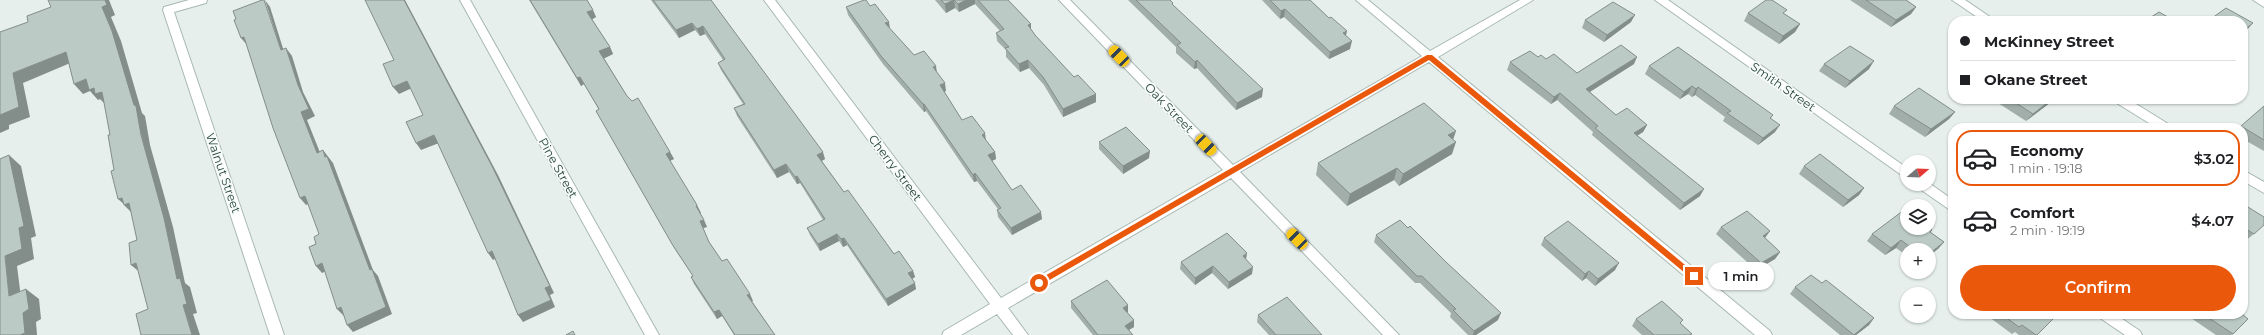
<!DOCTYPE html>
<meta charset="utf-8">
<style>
body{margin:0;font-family:Montserrat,sans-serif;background:#f6f6f6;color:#202124;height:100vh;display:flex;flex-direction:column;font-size:15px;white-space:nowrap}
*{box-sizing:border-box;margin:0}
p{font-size:13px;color:#757577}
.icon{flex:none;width:22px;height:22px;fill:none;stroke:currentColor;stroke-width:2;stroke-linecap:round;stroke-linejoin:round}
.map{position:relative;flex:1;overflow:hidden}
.drawer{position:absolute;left:1948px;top:123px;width:300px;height:196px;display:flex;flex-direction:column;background:#fff;border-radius:16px;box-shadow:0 1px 3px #0004}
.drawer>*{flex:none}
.banner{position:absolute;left:1948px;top:16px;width:300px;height:88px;border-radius:16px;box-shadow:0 1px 3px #0004;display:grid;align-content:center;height:88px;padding:0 12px;background:#fff}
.needle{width:26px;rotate:71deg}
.buttons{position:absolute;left:1900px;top:155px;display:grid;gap:8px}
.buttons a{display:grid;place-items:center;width:36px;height:36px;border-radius:50%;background:#fff;box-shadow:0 1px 3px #0004;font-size:20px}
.end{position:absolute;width:18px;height:18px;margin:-9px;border:5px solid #ea580c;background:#fff;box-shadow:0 0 0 2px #fff}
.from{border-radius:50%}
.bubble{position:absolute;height:28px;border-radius:14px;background:#fff;box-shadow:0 1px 3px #0004;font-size:13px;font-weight:600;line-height:28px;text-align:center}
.car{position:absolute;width:12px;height:24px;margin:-12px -6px;border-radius:5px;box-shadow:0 0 3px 1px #0007;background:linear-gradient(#f5c518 24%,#345 0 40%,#f5c518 0 76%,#345 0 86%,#f5c518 0)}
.banner b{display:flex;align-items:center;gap:14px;height:38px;font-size:15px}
.banner b+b{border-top:1px solid #e0e0e0}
.banner i{width:10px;height:10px;background:#202124}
ul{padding:7px 0 0;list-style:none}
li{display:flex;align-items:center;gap:12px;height:56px;margin:0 8px 6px;padding:0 4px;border:2px solid transparent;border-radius:16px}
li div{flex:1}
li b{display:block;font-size:15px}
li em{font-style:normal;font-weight:600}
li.active{border-color:#ea580c}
li>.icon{width:36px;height:36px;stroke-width:1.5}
.button{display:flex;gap:8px;margin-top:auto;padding:8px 12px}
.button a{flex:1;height:46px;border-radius:24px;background:#ea580c;color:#fff;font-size:16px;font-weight:600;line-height:46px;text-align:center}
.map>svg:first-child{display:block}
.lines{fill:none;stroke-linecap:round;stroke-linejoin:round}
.minor-casing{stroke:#a8b8b2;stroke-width:2}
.minor{fill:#fff;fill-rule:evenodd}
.wall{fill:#a1aea9}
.shaded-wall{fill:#838d89}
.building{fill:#bbcac4;stroke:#838d89}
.route{fill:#ea580c}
.labels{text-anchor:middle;stroke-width:3.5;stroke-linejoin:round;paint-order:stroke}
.street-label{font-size:12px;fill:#24423a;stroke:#f7fbf9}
</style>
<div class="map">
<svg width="2264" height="335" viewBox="0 0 2264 335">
<rect width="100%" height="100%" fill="#e6efeb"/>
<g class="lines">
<g class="minor-casing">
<path id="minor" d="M189,0H207L206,3L174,12L284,335H270L163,10L164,7Z
M460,0H470L659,335H645Z
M764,0H775L1001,298L1223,170L1059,0H1070L1233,165L1422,56L1356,0H1368L1430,51L1520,0H1533L1438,57L1770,331L1772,335H1755L1429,62L1240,172L1399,335H1383L1231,178L1008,308L1028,335H1013L997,314L961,335H942L944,331L990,304Z
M1655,0H1668L1907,168V179Z
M1952,0H1965L1996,21H1983Z
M2253,0H2264V7Z
M2113,99H2128L2170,125L2172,128H2157L2115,102Z
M2243,170L2264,182V193L2243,181Z
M1929,183L1953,200V212L1917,187L1915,184Z
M2098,314H2115L2140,331L2142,335H2125L2100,318Z"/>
</g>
<use href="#minor" class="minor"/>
</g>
<path class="wall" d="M529,0H587L596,17L592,19L610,47L613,54L604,58L627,96L670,152L674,159L670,161L701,213H700L707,227L703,228L709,242L722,261L753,301H752L775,335H734L722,316L717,319L694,284L691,277L693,276L676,251L596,111L599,110L584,84L581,86Z
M651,0H711L825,159L822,161L844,192L894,254L913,271L915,277L912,279L916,289L888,306L847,245L843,247L839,241L820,251L810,235L807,228L823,220L800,183L797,184L789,172L777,178L737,116L734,108L743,104L721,70L718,63L723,60L705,34L700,36L695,30L679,38Z
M935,0H1008L1031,24V29L1035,35L1096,102L1063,117L1044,85L1029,68L1020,72L1006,57V50L997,41L996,33L1000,31L975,4L959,12L955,8L946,13Z
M1128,0H1170L1173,3V5L1262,97L1236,110L1197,68L1194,69L1176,53V47Z
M1262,0H1310L1329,18L1347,31L1346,35L1350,49L1329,59L1284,17L1280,19Z
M1850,0H1906L1916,7L1911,14L1891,27Z
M870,6L890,29L914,55L937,73L946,91L944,92L962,120L986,140L995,152L996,159L992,161L1012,190L1042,219L1012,235L998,217L997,210L998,209L977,181L974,182L926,111L924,112L883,64L848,15L846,7Z
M1748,13L1785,15L1800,24L1795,32L1779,44L1744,21Z
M1585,20L1631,22L1604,42L1582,28Z
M1538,57L1577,73L1634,64L1590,92L1616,115L1647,125L1643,132L1637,135L1700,196L1680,210L1592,135L1593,132L1557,100L1551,104L1507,70L1510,62Z
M1824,64L1869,69L1845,88L1819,71Z
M1649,66L1773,115L1771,118L1775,132L1758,145L1723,121L1725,117L1695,95L1692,97L1688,94L1680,99L1645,74Z
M2001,99H2055L2026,121L1998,103Z
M2173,99H2182L2178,102Z
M1894,106L1955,112L1949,119L1925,137L1889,114Z
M2264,106V151L2243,139V128H2240Z
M1453,140L1452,154L1399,186L1394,180L1347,206L1316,175L1318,163Z
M1099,142L1149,158L1123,174L1099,149Z
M1804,166L1864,188L1859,195L1843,207L1799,174Z
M2243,204L2254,234L2245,241L2243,240Z
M1721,227L1765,238L1780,252L1775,259L1756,270L1716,234Z
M1930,232L1944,242L1938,249L1907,250V256L1896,248L1885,255L1867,241L1872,234Z
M1376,235L1498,320L1476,335H1468L1450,317L1451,313L1420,283H1415L1374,242Z
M1544,238L1615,270L1595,286L1586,278L1582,281L1541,245Z
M1246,260L1252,274L1228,289L1212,273L1195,285L1180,269L1181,262Z
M1822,283L1874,318L1869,325L1856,335H1840L1790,294L1795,287Z
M1071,301L1128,312H1127L1134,320V327L1129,330L1133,335H1093L1071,308Z
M1985,314H2048L2037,335H2019L2015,332L2012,334Z
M2185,314H2242L2248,319L2232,335H2216Z
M1258,315L1322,335H1269L1257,322Z
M1636,319L1681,324L1692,334L1691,335H1642L1632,326Z"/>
<path class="shaded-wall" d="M105,0H109L115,15L111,17L121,41L142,113L145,116L150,145L173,227L185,283L190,287L197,313L193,314L200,335H192L183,305L134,105L102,7Z
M265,0L270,7L286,58L281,50Z
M404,0H405L498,175L554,293L550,295L555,307L523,322L518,315Z
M954,0L955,8L946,13L945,4Z
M966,0H975V4L959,12L958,4Z
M1916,7L1911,14L1891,27L1896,20Z
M1285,9L1284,17L1280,19L1281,11Z
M593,10L596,17L591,20L587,12Z
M1635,15L1631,22L1604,42L1607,35Z
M889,22L890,29L885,23Z
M692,23L695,30L679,38L676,30Z
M2253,23L2246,31L2243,33V31Z
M1031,24V32L1028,25Z
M1800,24L1795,32L1779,44L1783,36Z
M703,26L705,34L700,36L697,29Z
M1347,31L1345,38L1343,33Z
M244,37L247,45L241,38Z
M1352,41L1350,49L1329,59L1330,52Z
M610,47L613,54L603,59L599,51Z
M286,48L292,56L303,92L315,116L307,120L323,160L317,153L301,112L298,85Z
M66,52L75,61L23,83L30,117L9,125V129L0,133V115L13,73Z
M1637,57L1634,64L1583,96L1586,89Z
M1028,60L1029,68L1020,72L1019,64Z
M1197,60V68L1194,69L1195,62Z
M1874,61L1869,69L1845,88L1850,81Z
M936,66L937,73L933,67Z
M580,77L584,84L581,86L577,78Z
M86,79L102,92L105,104L100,99L98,100L90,91L83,94L74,84Z
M407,81L412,88L399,94L393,87Z
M945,83L946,91L941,93L940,85Z
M1692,86L1688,94L1680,99L1684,92Z
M1698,87L1695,95L1692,97L1696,89Z
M1263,89L1262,97L1236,110L1237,103Z
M1560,93L1557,100L1551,104L1554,97Z
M1096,94V102L1063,117V109Z
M2052,99H2055L2026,121L2033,114Z
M923,104H924L926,111L924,112Z
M1955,112L1949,119L1925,137L1931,129Z
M1647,125L1643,132L1631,140L1634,133Z
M1780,125L1775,132L1758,145L1763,138Z
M1456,131L1452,143L1448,135Z
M985,133L986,141L982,135Z
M434,135L439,143L421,150L416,143Z
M1456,142L1452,154L1399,186L1403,174Z
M323,150L333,163L373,270L378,276L392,314L353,332L347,325L325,157Z
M1150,151L1149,158L1123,174V166Z
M670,152L674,159L669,161L666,154Z
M823,152L825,159L819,162L817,155Z
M995,152L996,159L989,162L988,155Z
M9,155L21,166L36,236L31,238L34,259L17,266L22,306L9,296L5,256L19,228Z
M786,164L789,172L777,178L774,170Z
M1397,168L1394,180L1347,206L1350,194Z
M975,173L977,181L974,182L973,175Z
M797,176L800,183L797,184L795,177Z
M1864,188L1859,195L1843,207L1848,200Z
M1704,189L1700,196L1680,210L1684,203Z
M305,196L311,203L306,205L300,198Z
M122,198L129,203L134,215L124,205H125L118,199Z
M697,205L701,213H699L696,206Z
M1041,212L1042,219L1012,235L1011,228Z
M704,220L707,227L703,228L700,221Z
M1770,231L1765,238L1763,236Z
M837,234L839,241L820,251L818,244Z
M844,238L847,245L843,247L841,239Z
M1901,240L1896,248L1885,255L1891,248Z
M1944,242L1938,249L1929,256V254Z
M492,251L497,258L493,260L488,253Z
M1780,252L1775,259L1756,270L1761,263Z
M1247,253L1246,260L1243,256Z
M136,263L142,274L131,265Z
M322,263L328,270L322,273L316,266Z
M1619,263L1615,270L1595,286L1598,279Z
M1213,266L1212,273L1195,285V278Z
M1253,267L1252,274L1228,289L1229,282Z
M913,271L915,277L910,280L908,273Z
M1589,271L1586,278L1582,281L1585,274Z
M915,283L916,289L888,306L886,299Z
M26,289L39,299L41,319L36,322L37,335H20Z
M750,294L753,301L750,302L747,295Z
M1128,305V312L1124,315L1123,308Z
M341,307L344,316L337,309Z
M719,310L722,316L717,319L714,312Z
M1501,313L1498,320L1476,335H1473L1474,331Z
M1874,318L1869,325L1856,335H1854Z
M1134,320V327L1125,332V326Z"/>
<path class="building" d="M48,0H105L107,5L102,7L112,31L134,105L136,106L141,135L164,218L177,279L180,278L187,304L183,305L192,335H141L136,314L148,309L136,263L131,265L129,243L137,240L129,203L124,205L122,198L118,199L111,171L114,170L108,135H110L102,92L95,94L94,88L89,90L86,79L74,84L66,52L13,73L19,107L0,115V32L28,22L27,16L51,7Z
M262,0H264L281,50L286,48L298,85L309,109L301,112L317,153L323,150L325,157L327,156L370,270L372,269L386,307L347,325L341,307L337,309L322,263L316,266L309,247L316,244L314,237L319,234L305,196L300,198L273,128L244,37L241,38L234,20L236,19L233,11Z
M365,0H404L493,168L550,286L545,288L551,300L518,315L492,251L488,253L434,135L416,143L406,122L423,115L407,81L393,87L383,64L394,60Z
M530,0H587L593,10L587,12L610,47L599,51L627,96L632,101L638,98L670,152L666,154L697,205L696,206L704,220L700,221L709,242L722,261L727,259L750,294L747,295L775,335H735L719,310L714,312L691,277L693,276L672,244L596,111L599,109L580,77L577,78Z
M653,0H711L823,152L817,155L844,192L848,190L894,254L899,251L913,271L908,273L915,283L886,299L844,238L841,239L837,234L818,244L807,228L825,219L797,176L795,177L786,164L774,170L734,108L745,104L718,63L725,59L703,26L697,29L692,23L676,30Z
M864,0H866L870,6L875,4L889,22L885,23L914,55L924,51L936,66L933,67L945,83L940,85L962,120L972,116L985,133L982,135L995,152L988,155L1012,190L1021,185L1041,212L1011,228L997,210L1001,208L975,173L973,175L924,104H923L881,56L846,7Z
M941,0H966L958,4L954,0L945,4Z
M978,0H1008L1031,24L1028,25L1035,35L1074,77L1078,75L1096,94L1063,109L1043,77L1028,60L1019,64L1005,48L1009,47L996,33L1004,29Z
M1136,0H1170L1173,3L1172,4L1263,89L1237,103L1197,60L1195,62L1177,45L1181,43Z
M1270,0H1310L1329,18L1331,17L1347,31L1343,33L1352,41L1330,52L1285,9L1281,11Z
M1766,0H1772L1787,10L1783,13L1800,24L1783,36L1748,13Z
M1866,0H1906L1916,7L1896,20Z
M1613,2L1635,15L1607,35L1585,20Z
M2226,8L2253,23L2243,31V21H2208Z
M2159,12L2175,21H2145Z
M1621,45L1637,57L1586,89L1616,115L1627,108L1647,125L1634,133L1704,189L1684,203L1595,128L1598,126L1560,93L1554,97L1510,62L1530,51L1538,57L1541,55L1546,59L1554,54L1577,73Z
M1850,46L1874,61L1850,81L1824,64Z
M1678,47L1773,115L1770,118L1780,125L1763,138L1727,113L1731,111L1698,87L1696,89L1692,86L1684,92L1649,66Z
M1919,88L1955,112L1931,129L1894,106Z
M2010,99H2052L2033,114Z
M1424,103L1456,131L1448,135L1456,142L1403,174L1397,168L1350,194L1318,163Z
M2264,106V140L2241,126Z
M1126,127L1150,151L1123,166L1099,142Z
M1820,154L1864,188L1848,200L1804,166Z
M9,155L24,226L19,228L22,249L5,256L9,296L26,289L29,309L23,313L25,333L20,335H0V159Z
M2243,204L2264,217V225L2254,234L2243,227Z
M1904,210L1907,212V228H1929L1932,230L1930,232L1944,242L1929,254V250H1914L1901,240L1891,248L1872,234Z
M1747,211L1770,231L1763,236L1780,252L1761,263L1721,227Z
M1400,220L1408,228L1410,226L1446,262L1501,313L1474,331L1453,310L1456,309L1422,276H1417L1376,235Z
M1568,221L1619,263L1598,279L1589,271L1585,274L1544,238Z
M1227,233L1247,253L1243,256L1253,267L1229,282L1213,266L1195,278L1181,262Z
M1811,275L1822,283L1826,280L1874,318L1854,335L1795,287Z
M1107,280L1128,305L1123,308L1134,320L1125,326L1133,335H1098L1071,301Z
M1287,297L1322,335H1276L1258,315Z
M1662,301L1683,320L1680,323L1692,334L1690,335H1654L1636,319Z
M2001,314H2048L2054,318L2037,335H2036L2022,325L2019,327Z
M2203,314H2242L2248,319L2233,334Z
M573,331L575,335H566Z"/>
<path class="route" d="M1427,55H1432L1696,274V278H1691L1429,60L1041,285H1036V281Z"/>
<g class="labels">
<g class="street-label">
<text transform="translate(1783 87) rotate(35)" y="4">Smith Street</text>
<text transform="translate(1169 108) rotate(46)" y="4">Oak Street</text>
<text transform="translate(558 168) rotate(61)" y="4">Pine Street</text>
<text transform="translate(895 168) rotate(53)" y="4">Cherry Street</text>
<text transform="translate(223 173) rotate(71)" y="4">Walnut Street</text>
</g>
</g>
</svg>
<div class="buttons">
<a><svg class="needle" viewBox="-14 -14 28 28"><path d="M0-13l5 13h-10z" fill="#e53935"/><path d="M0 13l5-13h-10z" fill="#757577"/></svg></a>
<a><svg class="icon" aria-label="layers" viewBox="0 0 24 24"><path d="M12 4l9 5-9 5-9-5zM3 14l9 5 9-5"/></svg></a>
<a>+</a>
<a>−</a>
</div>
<i class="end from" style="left:1039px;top:283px"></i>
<i class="end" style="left:1694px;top:276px"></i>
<div class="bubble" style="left:1708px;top:262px;width:66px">1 min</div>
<i class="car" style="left:1119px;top:56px;rotate:316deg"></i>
<i class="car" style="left:1206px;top:145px;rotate:136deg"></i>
<i class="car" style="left:1297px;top:239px;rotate:315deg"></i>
<div class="banner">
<b><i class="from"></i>McKinney Street</b>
<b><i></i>Okane Street</b>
</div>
<section class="drawer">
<ul>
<li class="active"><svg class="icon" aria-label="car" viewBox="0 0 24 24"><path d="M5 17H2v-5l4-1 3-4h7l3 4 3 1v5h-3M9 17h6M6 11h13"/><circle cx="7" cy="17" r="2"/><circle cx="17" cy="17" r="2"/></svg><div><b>Economy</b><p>1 min · 19:18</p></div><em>$3.02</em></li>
<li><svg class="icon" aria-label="car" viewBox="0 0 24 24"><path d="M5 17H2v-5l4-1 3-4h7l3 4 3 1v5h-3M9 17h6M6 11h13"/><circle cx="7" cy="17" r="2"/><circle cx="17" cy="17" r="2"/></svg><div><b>Comfort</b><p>2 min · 19:19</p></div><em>$4.07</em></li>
</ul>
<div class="button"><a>Confirm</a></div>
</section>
</div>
